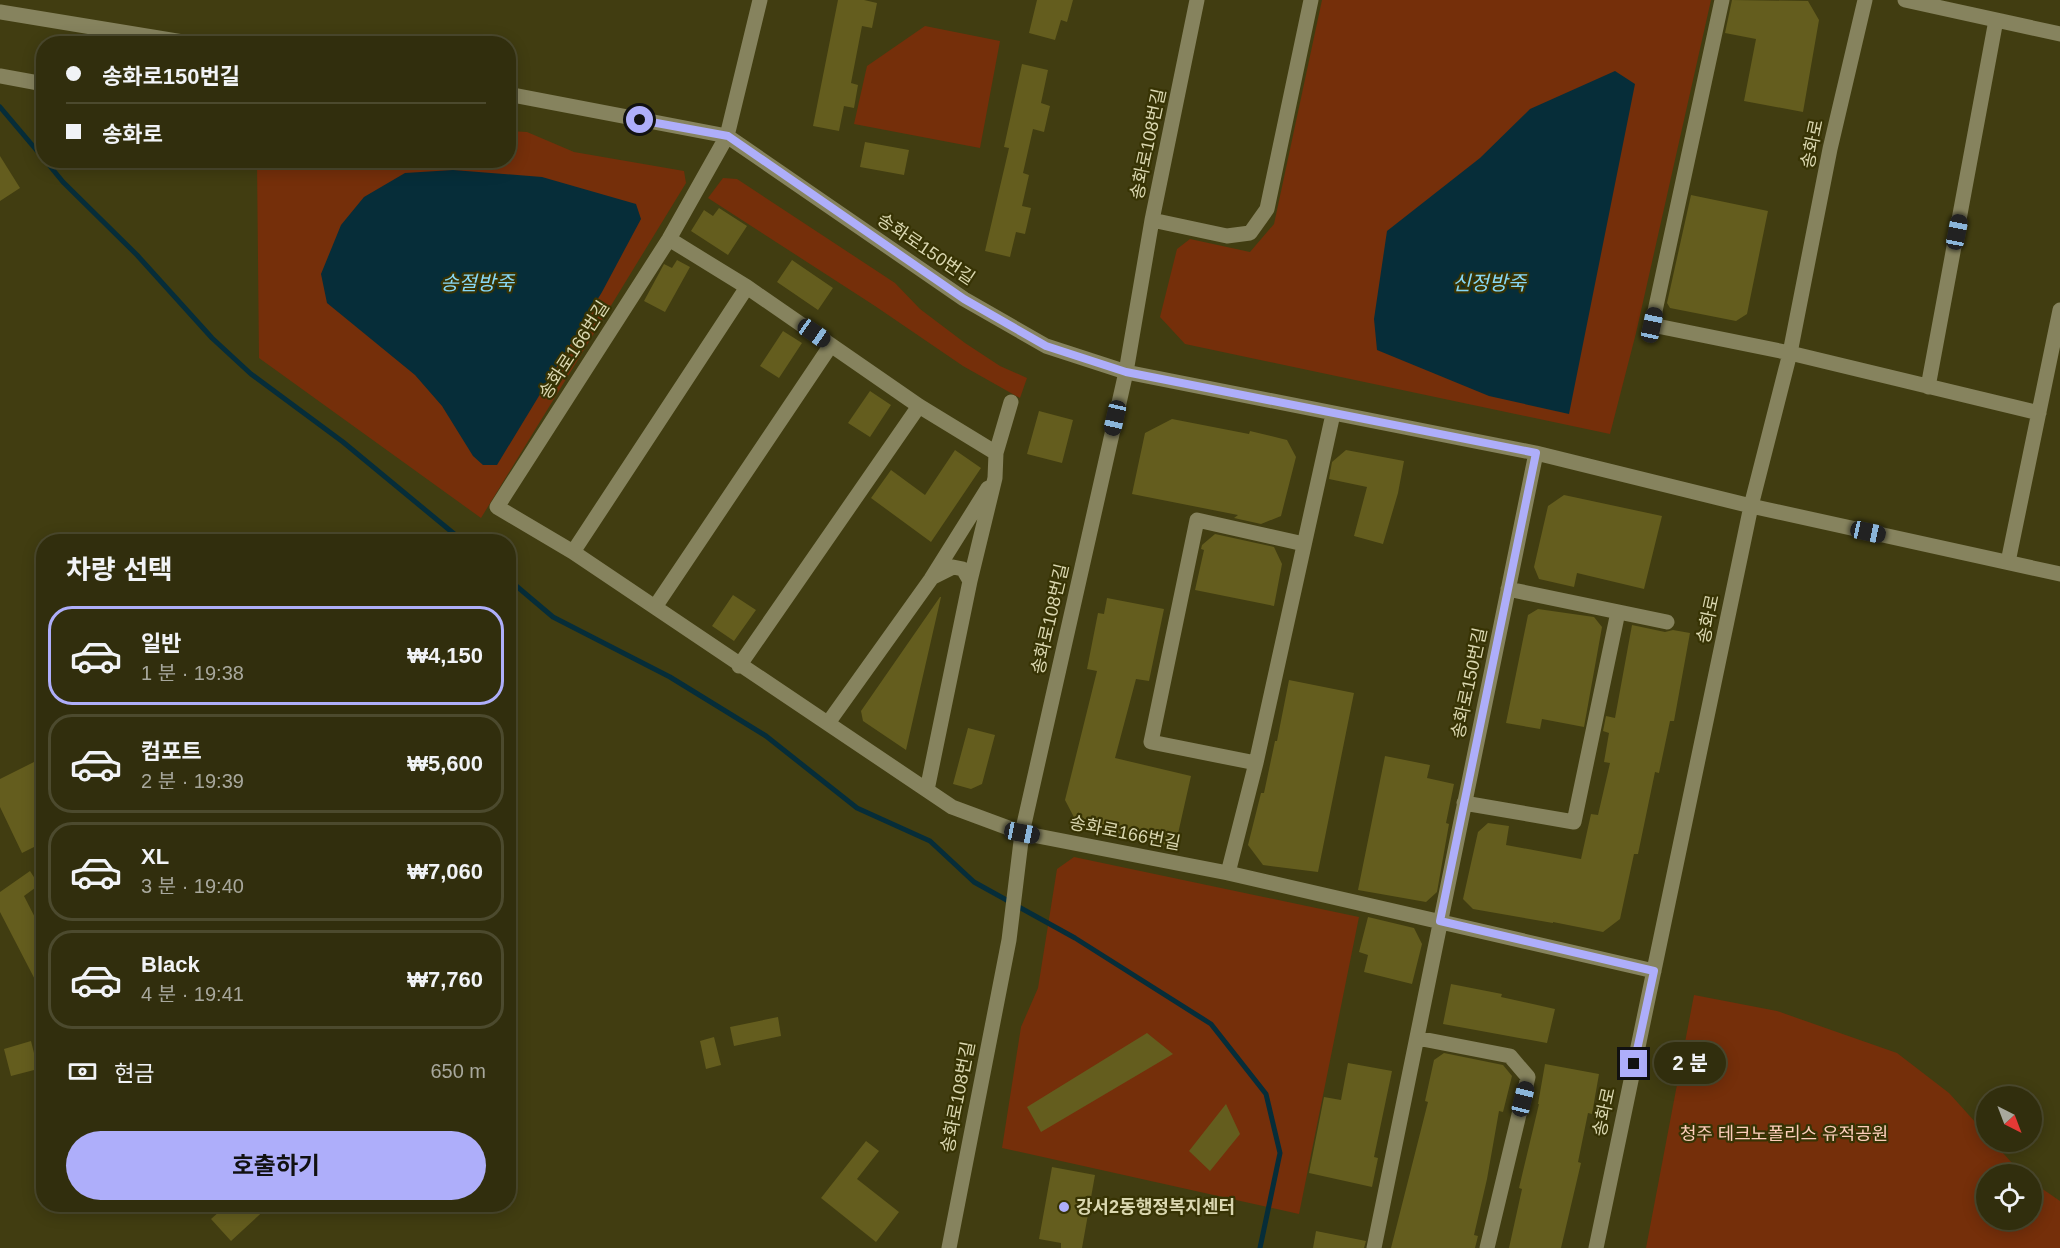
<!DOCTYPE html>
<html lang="ko">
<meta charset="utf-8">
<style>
body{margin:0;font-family:Helvetica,"Noto Sans KR",sans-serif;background:#3d3a1b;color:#f1f3f6;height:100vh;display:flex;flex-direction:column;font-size:22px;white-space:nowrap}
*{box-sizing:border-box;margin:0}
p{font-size:20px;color:#a8a89d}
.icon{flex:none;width:33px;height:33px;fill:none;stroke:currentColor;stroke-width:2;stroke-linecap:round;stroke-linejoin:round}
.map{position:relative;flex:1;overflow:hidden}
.drawer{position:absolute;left:36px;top:534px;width:480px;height:678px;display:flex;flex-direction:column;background:#312e0d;border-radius:24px;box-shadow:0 3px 15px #0003,0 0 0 2px #4c4a2e}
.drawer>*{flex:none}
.hud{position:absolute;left:36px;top:36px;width:480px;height:132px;border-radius:24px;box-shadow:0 3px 15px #0003,0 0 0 2px #4c4a2e;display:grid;align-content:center;height:132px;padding:0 30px;background:#312e0d}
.needle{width:39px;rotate:138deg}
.fabs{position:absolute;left:1976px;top:1086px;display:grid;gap:12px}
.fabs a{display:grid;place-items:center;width:66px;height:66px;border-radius:50%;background:#312e0d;box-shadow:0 3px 15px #0003,0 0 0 2px #4c4a2e;font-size:30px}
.end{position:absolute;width:27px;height:27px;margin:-14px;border:8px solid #aeaefa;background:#111;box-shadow:0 0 0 3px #111}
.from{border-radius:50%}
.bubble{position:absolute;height:42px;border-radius:21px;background:#312e0d;box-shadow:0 3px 15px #0003,0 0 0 2px #4c4a2e;font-size:20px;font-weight:700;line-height:42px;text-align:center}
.car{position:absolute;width:18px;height:36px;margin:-18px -9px;border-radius:8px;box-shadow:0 0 4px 2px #0007;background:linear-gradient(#222 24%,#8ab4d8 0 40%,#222 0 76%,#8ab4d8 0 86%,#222 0)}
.hud b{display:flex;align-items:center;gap:21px;height:57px;font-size:22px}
.hud b+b{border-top:2px solid #4c4a2e}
.hud i{width:15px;height:15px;background:#f1f3f6}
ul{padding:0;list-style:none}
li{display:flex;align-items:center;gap:18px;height:99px;margin:0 12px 9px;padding:0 18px;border:3px solid #4c4a2e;border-radius:24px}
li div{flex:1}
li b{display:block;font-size:22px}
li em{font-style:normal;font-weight:700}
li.active{border-color:#aeaefa}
li>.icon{width:54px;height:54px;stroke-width:1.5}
h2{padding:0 30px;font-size:27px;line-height:72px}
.pay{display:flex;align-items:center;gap:15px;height:66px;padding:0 30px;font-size:22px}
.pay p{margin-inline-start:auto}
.button{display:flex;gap:12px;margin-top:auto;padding:12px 30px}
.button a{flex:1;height:69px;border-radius:36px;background:#aeaefa;color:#111;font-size:24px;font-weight:700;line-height:69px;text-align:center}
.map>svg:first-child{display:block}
.green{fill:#752f0a}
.water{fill:#062d39}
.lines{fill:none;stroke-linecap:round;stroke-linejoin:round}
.stream{stroke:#062d39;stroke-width:5}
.building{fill:#645d1e}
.minor{stroke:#86835e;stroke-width:15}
.route{stroke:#aeaefa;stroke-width:8}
.poi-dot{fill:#aeaefa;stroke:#373304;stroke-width:2}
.labels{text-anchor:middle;stroke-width:4.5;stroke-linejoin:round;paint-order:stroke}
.street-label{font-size:18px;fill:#dad7b0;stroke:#373304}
.park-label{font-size:18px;fill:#fdcebb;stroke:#373304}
.poi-label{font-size:18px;font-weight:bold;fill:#dad7b0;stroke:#373304;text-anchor:start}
.water-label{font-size:20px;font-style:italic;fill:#88d8f6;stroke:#373304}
</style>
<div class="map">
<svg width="2060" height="1248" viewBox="0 0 2060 1248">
<rect width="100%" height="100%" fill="#413d11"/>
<path class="green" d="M1322,0H1711L1636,333L1610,434L1185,344L1160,317L1177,249L1190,239L1250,252L1274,224Z
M925,26L1000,41L980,148L854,124L867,66Z
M509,131L527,132L574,152L684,171L686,183L481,518L259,358L257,161L508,160Z
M723,178L737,179L895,283L920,309L965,343L1000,366L1027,378L1020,398L963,366L875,306L708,198Z
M1074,857L1359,917L1299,1214L1002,1148L1021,1027L1038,988L1057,869Z
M1694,995L1777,1011L1897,1053L1949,1093L1986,1134V1142H1993L2022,1174H1986V1220H2031V1181L2060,1201V1248H1646Z"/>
<path class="water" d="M1615,71L1635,84L1569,414L1489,396L1377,350L1374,319L1387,231L1480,158L1530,109Z
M453,170L542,177L636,204L641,219L602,292L497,465H483L473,456L442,406L415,375L327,303L321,274L341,225L364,197L405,173Z"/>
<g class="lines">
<path class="stream" d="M0,107L44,159
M45,160L63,182L137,255L212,338L251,374L343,442L464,542
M508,579L553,617L670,677L766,736L857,808L930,841L974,882L1075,938L1211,1024L1266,1094L1280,1153L1260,1248"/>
</g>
<path class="building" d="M838,0H864L877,3L872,28L862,26L851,83L858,85L854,108L844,106L839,131L813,126Z
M1037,0H1073L1067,22L1061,20L1055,40L1029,33Z
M1732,0L1808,1L1819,20L1803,112L1744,101L1756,39L1725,33Z
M1022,64L1048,70L1041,103L1050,106L1044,132L1033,129L1023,173L1029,175L1022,206L1031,208L1025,234L1016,232L1010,257L985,251L1009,148L1004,147Z
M865,142L909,150L904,175L860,167Z
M0,156L20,188L0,201Z
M1691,195L1768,211L1747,314L1736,321L1670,308L1667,303Z
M719,208L747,226L728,255L691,231L704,210L713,216Z
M677,260L690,267L665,312L644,301L664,264L672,268Z
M792,260L833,288L818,310L777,282Z
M783,331L802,343L779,378L760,366Z
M870,391L891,405L870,437L848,423Z
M1039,411L1073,420L1062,463L1027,454Z
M1172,419L1249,434L1250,431L1287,440L1296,457L1281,516L1261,524L1234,518L1238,515L1132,494L1145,433Z
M955,450L981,468L931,542L871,498L891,470L925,495Z
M1346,450L1404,461L1398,493L1383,544L1354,536L1367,487L1329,479L1332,462Z
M1564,495L1662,516L1644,589L1577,573L1574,587L1539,579L1534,567L1548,506Z
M1215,534L1274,547L1282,564L1274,606L1195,590L1204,550L1201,549L1202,545Z
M733,595L756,610L734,641L712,626Z
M940,597H941L906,750L863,721L861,711Z
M1107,598L1164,609L1149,681L1136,679L1115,758L1191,776L1175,847L1077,823L1065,800L1097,671L1087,669L1098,613L1104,614Z
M1538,609L1594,617L1602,627L1584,727L1542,719L1540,729L1506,723L1528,615Z
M1632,625L1665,632L1673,630L1690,633L1674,721H1670L1659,773L1655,772L1638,854H1634L1620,919L1603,932L1553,922V923L1473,909L1463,899L1478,832L1488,823L1509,826L1506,845L1581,859L1591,814L1598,815L1610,763L1604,762L1609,733L1603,731L1606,716L1615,718Z
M1289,680L1354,693L1318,872L1263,865L1248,845L1261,793H1264L1275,741H1277Z
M968,728L995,735L982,784L971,789L953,784Z
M1385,756L1430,765L1427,778L1454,784L1446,823L1449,824L1437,892L1426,902L1358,890Z
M34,762L44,780V842L22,853L0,807V779Z
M30,871L39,885L24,896L44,935V997L0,912V892Z
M1368,917L1414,928L1422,944L1412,984L1364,972L1368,955L1359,952Z
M1451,984L1502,994L1501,997L1555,1009L1547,1043L1443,1024Z
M778,1017L781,1036L734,1046L730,1027Z
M1147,1033L1173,1054L1041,1132L1027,1107Z
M714,1037L721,1065L706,1069L700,1041Z
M31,1041L38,1069L11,1076L4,1049Z
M1444,1053L1503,1065L1512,1076L1503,1112L1499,1111L1487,1179L1474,1235L1478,1236L1475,1248H1391L1428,1102L1425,1101L1434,1060Z
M1348,1063L1392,1071L1374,1157L1378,1158L1372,1187L1309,1173L1324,1097L1341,1100Z
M1545,1064L1599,1074L1592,1114L1588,1113L1578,1162L1581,1163L1561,1248H1509L1522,1189L1519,1188L1539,1104H1538Z
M1226,1104L1240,1134L1210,1171L1189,1151Z
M866,1141L879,1151L857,1179L899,1212L876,1242L821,1198Z
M1052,1167L1095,1175L1082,1248H1061V1243L1039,1239Z
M228,1204H271L231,1241L211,1219Z
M1316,1231L1366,1241L1364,1248H1313Z"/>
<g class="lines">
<path class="minor" d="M760,0L727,136L669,239L497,507L573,552L952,807L1022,833L1228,873L1654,971
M1722,0L1652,325L1790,353L2039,413
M1905,0L2060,34
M0,12L195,44
M0,76L44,84
M508,94L727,136L964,299L1046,346L1126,372L1536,453L1751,506L2060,574
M1152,220L1227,236L1250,233L1267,209L1311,0
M669,239L747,287L919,406L996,453
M1928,387L1996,20
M573,552L747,287
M2008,562L2060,310
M933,577L953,567L963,569L970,581
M1508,589L1667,622
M655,607L831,345
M739,666L919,406
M828,723L931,579L988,488
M1256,763L1151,742L1197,520L1304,544
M927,790L970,581L995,478L996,453L1011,402
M1464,803L1574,822L1618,612
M1228,873L1256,763L1333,414
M1417,1038L1510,1056L1528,1077L1487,1248
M949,1248L1009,940L1022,833L1126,372L1152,220L1197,0
M1374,1248L1536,453
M1596,1248L1751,506L1790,353L1830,149L1865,0"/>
</g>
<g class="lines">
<path class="route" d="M640,120L728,136L964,299L1046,346L1126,372L1536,453L1440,921L1654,971L1634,1064"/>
</g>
<circle class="poi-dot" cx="1064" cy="1207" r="6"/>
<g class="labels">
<g class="street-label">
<text transform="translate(1148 144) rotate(-78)" y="6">송화로108번길</text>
<text transform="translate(1812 144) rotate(-78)" y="6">송화로</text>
<text transform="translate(926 249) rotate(34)" y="6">송화로150번길</text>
<text transform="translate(574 350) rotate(-57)" y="6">송화로166번길</text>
<text transform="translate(1050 619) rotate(-77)" y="6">송화로108번길</text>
<text transform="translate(1708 619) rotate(-78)" y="6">송화로</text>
<text transform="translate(1469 683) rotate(-78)" y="6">송화로150번길</text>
<text transform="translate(1125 833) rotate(11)" y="6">송화로166번길</text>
<text transform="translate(958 1097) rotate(-79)" y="6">송화로108번길</text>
<text transform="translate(1604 1112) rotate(-78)" y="6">송화로</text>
</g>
<g class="park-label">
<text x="1784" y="1140">청주 테크노폴리스 유적공원</text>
</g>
<g class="poi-label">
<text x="1076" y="1213">강서2동행정복지센터</text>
</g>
<g class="water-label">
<text x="477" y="290">송절방죽</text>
<text x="1489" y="290">신정방죽</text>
</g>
</g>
</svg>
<div class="fabs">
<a><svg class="needle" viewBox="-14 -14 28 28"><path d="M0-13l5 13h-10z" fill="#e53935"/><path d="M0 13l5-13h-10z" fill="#a8a89d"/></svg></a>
<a><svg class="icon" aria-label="locate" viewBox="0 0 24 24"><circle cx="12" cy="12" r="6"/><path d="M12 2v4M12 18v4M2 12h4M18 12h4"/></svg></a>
</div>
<i class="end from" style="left:640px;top:120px"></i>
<i class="end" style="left:1634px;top:1064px"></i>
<div class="bubble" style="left:1654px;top:1042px;width:72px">2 분</div>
<i class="car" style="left:1957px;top:232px;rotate:11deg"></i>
<i class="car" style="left:1652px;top:325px;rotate:12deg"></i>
<i class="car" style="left:814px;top:333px;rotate:125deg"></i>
<i class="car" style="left:1115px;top:418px;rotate:193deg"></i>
<i class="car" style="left:1868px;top:532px;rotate:102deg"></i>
<i class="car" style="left:1022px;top:833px;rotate:101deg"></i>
<i class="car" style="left:1523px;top:1099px;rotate:14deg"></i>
<div class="hud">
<b><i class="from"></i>송화로150번길</b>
<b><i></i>송화로</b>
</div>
<section class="drawer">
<h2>차량 선택</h2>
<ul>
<li class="active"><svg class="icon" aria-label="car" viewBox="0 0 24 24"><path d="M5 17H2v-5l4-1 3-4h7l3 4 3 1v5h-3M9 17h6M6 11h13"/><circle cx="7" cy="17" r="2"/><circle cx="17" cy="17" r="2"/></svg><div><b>일반</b><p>1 분 · 19:38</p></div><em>₩4,150</em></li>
<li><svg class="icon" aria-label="car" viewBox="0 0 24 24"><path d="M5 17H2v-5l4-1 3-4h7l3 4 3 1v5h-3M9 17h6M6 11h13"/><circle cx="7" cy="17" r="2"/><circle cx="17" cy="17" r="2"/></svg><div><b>컴포트</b><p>2 분 · 19:39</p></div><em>₩5,600</em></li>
<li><svg class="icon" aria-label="car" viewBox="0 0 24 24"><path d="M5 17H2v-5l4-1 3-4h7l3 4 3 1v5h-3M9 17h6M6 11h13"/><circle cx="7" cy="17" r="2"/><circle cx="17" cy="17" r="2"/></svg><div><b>XL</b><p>3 분 · 19:40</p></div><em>₩7,060</em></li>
<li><svg class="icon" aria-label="car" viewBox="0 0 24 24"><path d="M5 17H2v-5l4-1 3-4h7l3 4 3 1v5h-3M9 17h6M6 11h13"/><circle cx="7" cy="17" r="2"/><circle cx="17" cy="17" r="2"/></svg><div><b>Black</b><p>4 분 · 19:41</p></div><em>₩7,760</em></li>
</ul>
<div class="pay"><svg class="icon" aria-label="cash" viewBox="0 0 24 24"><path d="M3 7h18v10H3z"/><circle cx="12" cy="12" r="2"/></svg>현금<p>650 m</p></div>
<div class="button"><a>호출하기</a></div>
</section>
</div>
